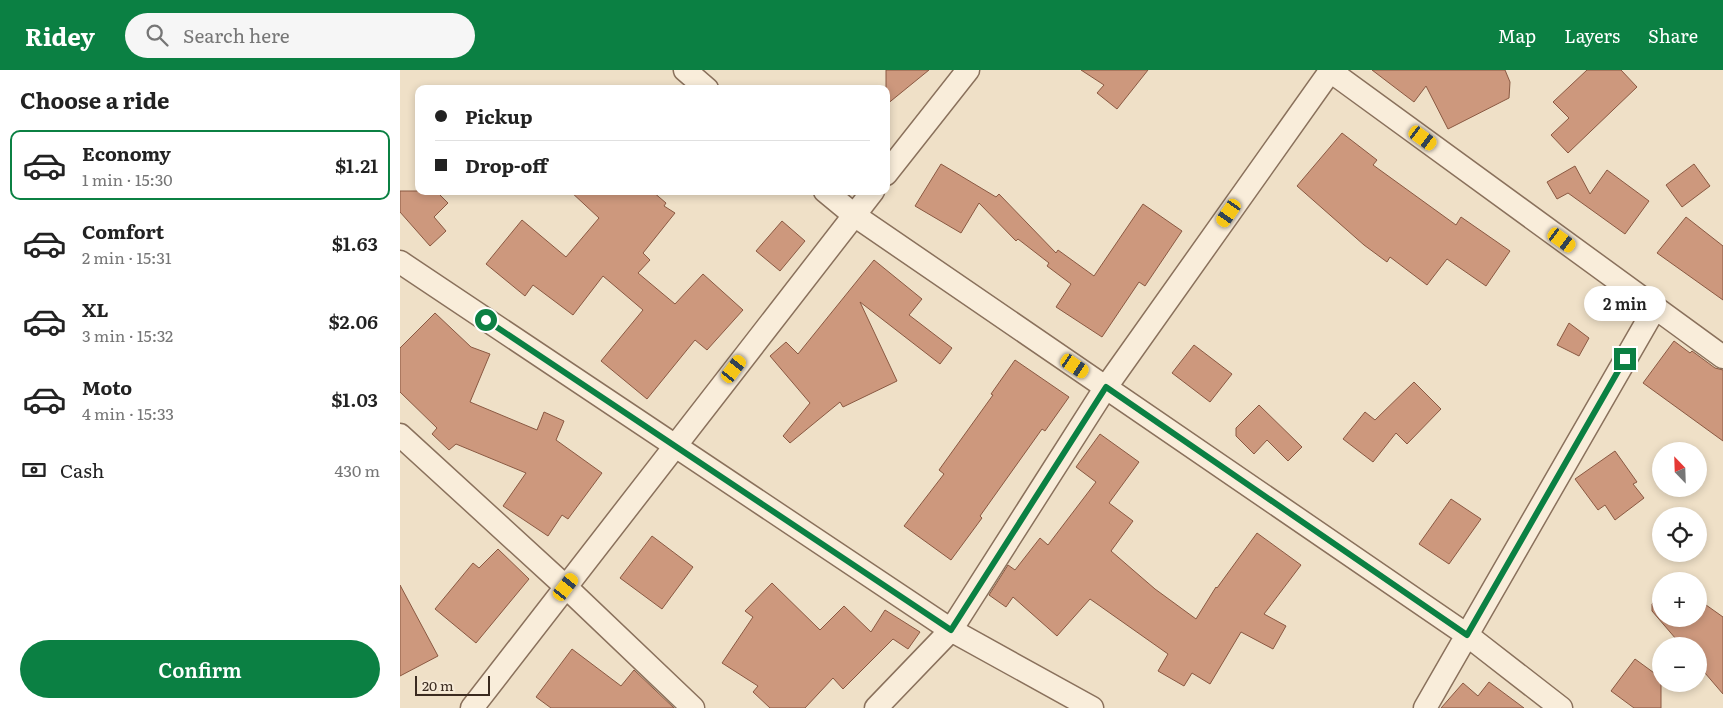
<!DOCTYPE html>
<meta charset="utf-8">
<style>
body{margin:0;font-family:Literata,serif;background:#f6f6f6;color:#222;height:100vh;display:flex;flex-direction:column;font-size:19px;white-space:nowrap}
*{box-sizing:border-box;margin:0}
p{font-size:16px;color:#767676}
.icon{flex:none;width:28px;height:28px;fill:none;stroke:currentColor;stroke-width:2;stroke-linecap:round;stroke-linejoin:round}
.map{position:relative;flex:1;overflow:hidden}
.side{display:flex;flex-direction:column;background:#fff;width:400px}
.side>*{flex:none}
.hud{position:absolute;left:15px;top:15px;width:475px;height:110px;border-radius:10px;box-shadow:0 2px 8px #0003;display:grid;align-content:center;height:110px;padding:0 20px;background:#fff}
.needle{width:32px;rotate:337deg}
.fabs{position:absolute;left:1252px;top:372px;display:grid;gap:10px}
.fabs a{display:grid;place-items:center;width:55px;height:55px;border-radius:50%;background:#fff;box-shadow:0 2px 8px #0003;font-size:25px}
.scale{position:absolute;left:15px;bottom:12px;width:75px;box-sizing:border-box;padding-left:5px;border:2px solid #3b2b20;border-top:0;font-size:14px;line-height:18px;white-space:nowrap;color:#3b2b20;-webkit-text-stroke:4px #f6ead7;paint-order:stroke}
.end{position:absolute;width:22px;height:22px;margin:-11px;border:6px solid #0b8043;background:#fff;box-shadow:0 0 0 2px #fff}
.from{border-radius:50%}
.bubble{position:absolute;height:35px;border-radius:18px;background:#fff;box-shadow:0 2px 8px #0003;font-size:16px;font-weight:600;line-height:35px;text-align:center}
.car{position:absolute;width:15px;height:30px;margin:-15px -8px;border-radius:6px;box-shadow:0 0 4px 1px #0007;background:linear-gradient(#f5c518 24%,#345 0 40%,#f5c518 0 76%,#345 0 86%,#f5c518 0)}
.hud b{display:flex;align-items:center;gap:18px;height:48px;font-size:19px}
.hud b+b{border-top:1px solid #e0e0e0}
.hud i{width:12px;height:12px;background:#222}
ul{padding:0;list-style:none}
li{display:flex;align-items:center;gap:15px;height:70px;margin:0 10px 8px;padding:0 10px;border:2px solid transparent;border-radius:10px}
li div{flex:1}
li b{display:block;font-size:19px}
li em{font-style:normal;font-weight:600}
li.on{border-color:#0b8043}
li>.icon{width:45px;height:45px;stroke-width:1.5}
h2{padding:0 20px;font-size:22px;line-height:60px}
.pay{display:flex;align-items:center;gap:12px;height:55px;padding:0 20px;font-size:19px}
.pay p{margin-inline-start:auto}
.cta{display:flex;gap:10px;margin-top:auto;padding:10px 20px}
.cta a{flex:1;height:58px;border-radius:30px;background:#0b8043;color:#fff;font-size:20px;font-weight:600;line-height:58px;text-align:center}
header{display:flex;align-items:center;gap:30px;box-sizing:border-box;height:70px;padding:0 25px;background:#0b8043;color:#fff}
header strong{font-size:24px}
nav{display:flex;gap:28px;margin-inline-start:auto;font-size:18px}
.search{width:350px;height:45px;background:#f6f6f6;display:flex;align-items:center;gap:12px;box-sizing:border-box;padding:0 18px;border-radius:28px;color:#767676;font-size:19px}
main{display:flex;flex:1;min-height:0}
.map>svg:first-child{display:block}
.building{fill:#cd987d;stroke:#8a5942}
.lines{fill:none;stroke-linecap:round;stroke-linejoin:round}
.street-casing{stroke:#8a715c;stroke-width:25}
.street{stroke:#f9edda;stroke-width:22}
.route{stroke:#0b8043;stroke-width:6}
</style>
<header>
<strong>Ridey</strong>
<div class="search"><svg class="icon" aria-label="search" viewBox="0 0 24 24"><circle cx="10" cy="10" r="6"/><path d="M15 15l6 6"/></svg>Search here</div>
<nav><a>Map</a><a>Layers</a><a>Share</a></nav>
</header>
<main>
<section class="side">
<h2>Choose a ride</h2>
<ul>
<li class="on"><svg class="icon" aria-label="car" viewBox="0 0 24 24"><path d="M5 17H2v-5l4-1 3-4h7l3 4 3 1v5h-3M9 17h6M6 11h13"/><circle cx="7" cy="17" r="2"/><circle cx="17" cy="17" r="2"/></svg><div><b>Economy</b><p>1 min · 15:30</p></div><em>$1.21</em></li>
<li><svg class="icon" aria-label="car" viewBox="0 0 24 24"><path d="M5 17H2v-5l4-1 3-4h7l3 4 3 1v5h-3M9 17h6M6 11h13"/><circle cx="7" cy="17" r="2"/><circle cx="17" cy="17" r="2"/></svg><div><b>Comfort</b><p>2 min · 15:31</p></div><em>$1.63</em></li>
<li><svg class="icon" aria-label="car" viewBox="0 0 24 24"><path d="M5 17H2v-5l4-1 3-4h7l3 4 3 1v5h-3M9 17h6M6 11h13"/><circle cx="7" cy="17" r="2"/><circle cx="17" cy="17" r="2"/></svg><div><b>XL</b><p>3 min · 15:32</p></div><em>$2.06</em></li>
<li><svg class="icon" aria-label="car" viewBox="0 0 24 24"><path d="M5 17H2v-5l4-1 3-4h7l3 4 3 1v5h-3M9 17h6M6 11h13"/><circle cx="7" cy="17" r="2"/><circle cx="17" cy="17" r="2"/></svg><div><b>Moto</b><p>4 min · 15:33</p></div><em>$1.03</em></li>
</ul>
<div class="pay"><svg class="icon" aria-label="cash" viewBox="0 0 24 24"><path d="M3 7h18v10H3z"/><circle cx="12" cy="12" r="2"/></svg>Cash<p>430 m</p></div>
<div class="cta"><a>Confirm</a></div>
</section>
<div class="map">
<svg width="1323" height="638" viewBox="0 0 1323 638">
<rect width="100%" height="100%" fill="#efe0c7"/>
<path class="building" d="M486,0H529L486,35Z
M681,0H748L717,39L697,23L704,15Z
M972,0H1105L1110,12L1109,28L1048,59L1026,16L1014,32Z
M1187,0H1221L1237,17L1168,83L1151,65L1169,48L1153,32Z
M942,63L977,90L973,95L1056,155L1061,147L1110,181L1086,216L1047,189L1027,215L990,187L987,192L964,175L897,116Z
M541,94L596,127L599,124L656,183L658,180L694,206L743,134L782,161L745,216L739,212L702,267L656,237L671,214L647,196L649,193L618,169L616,171L579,133L561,163L515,136Z
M1294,94L1310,116L1282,137L1266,115Z
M1175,96L1190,124L1207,100L1249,131L1225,164L1168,123L1157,129L1147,112Z
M0,121H36L48,133L34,147L46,161L30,176L0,142Z
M170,121H252L266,133L264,136L275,143L243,183L250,190L238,203L275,234L303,204L343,240L307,280L295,270L247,329L201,291L243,240L203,206L173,245L133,215L125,226L86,194L122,150L166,187L199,148Z
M1286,147L1323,176V230L1257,183Z
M382,151L405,171L380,201L356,181Z
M474,190L522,229L509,245L552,278L540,294L460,232L497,311L443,337L440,332L390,373L383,366L410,333L370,286L386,272L398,284Z
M35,243L71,277L90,284L70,332L137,360L144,342L164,351L156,370L202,403L168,449L162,445L148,466L103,436L126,403L56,374L49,380L32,364L37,358L0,322V278Z
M1169,253L1189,268L1179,286L1157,275Z
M1274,271L1290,283L1292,281L1315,298L1323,300V371L1243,313Z
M794,275L832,304L810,332L772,303Z
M615,290L669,327L645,361L642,359L580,446L582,448L551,490L504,456L544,404L539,400L593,325L591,324Z
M1014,312L1041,339L1007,374L996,363L973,392L943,369L965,342L975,350Z
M859,335L902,377L888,391L867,370L854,384L836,366V358Z
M700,364L739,392L709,433L733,451L711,481L755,519L796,549L816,517L817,518L857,463L901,495L864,544L886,556L873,579L841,562L810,614L792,603L784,616L758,601L768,584L690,529L657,566L613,527L606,537L589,525L608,495L615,500L640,468L648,475L696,412L676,397Z
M1215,381L1237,412L1233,414L1244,428L1215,450L1205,435L1198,440L1175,409Z
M1051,429L1081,449L1049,494L1019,474Z
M252,466L293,497L262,539L220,508Z
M98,479L129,509L76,573L35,539L73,493L79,498Z
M372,513L420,560L444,536L471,562L485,540L520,562L508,579L493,569L443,619L433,608L405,638H370L353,622L358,616L322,593L353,547L345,541Z
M0,515L38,586L0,606Z
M1261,524V549H1299V530L1323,547V624L1299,596V576H1282L1252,541V534Z
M172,579L221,616L234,600L274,638H151L136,627Z
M1235,589L1261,608V638H1234L1211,621Z
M1089,612L1124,638H1041L1063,613L1078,626Z"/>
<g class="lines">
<g class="street-casing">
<path id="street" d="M285,0L307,19
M929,0L1323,287
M486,104L568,0
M425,121L454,145L1067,565L1161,638
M0,192L551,560L692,638
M0,365L166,517L293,638
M72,638L473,121
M476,638L551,560L706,317L931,0
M1025,638L1255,238"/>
</g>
<use href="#street" class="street"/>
</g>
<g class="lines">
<path class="route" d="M86,250L551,560L706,317L1067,565L1225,289"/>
</g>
</svg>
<div class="fabs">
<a><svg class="needle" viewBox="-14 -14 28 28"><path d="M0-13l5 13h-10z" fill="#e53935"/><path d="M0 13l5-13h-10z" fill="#767676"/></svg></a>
<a><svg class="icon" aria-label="locate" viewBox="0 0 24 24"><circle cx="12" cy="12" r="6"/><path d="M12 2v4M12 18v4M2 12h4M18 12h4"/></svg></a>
<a>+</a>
<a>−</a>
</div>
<div class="scale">20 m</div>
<i class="end from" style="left:86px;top:250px"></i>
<i class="end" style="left:1225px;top:289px"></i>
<div class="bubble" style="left:1184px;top:216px;width:82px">2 min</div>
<i class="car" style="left:1023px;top:68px;rotate:126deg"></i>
<i class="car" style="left:829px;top:143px;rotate:215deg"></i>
<i class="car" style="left:1162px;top:170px;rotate:126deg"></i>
<i class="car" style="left:675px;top:296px;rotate:124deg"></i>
<i class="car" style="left:334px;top:299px;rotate:37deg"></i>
<i class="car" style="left:166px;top:517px;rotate:38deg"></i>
<div class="hud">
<b><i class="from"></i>Pickup</b>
<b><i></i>Drop-off</b>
</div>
</div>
</main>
